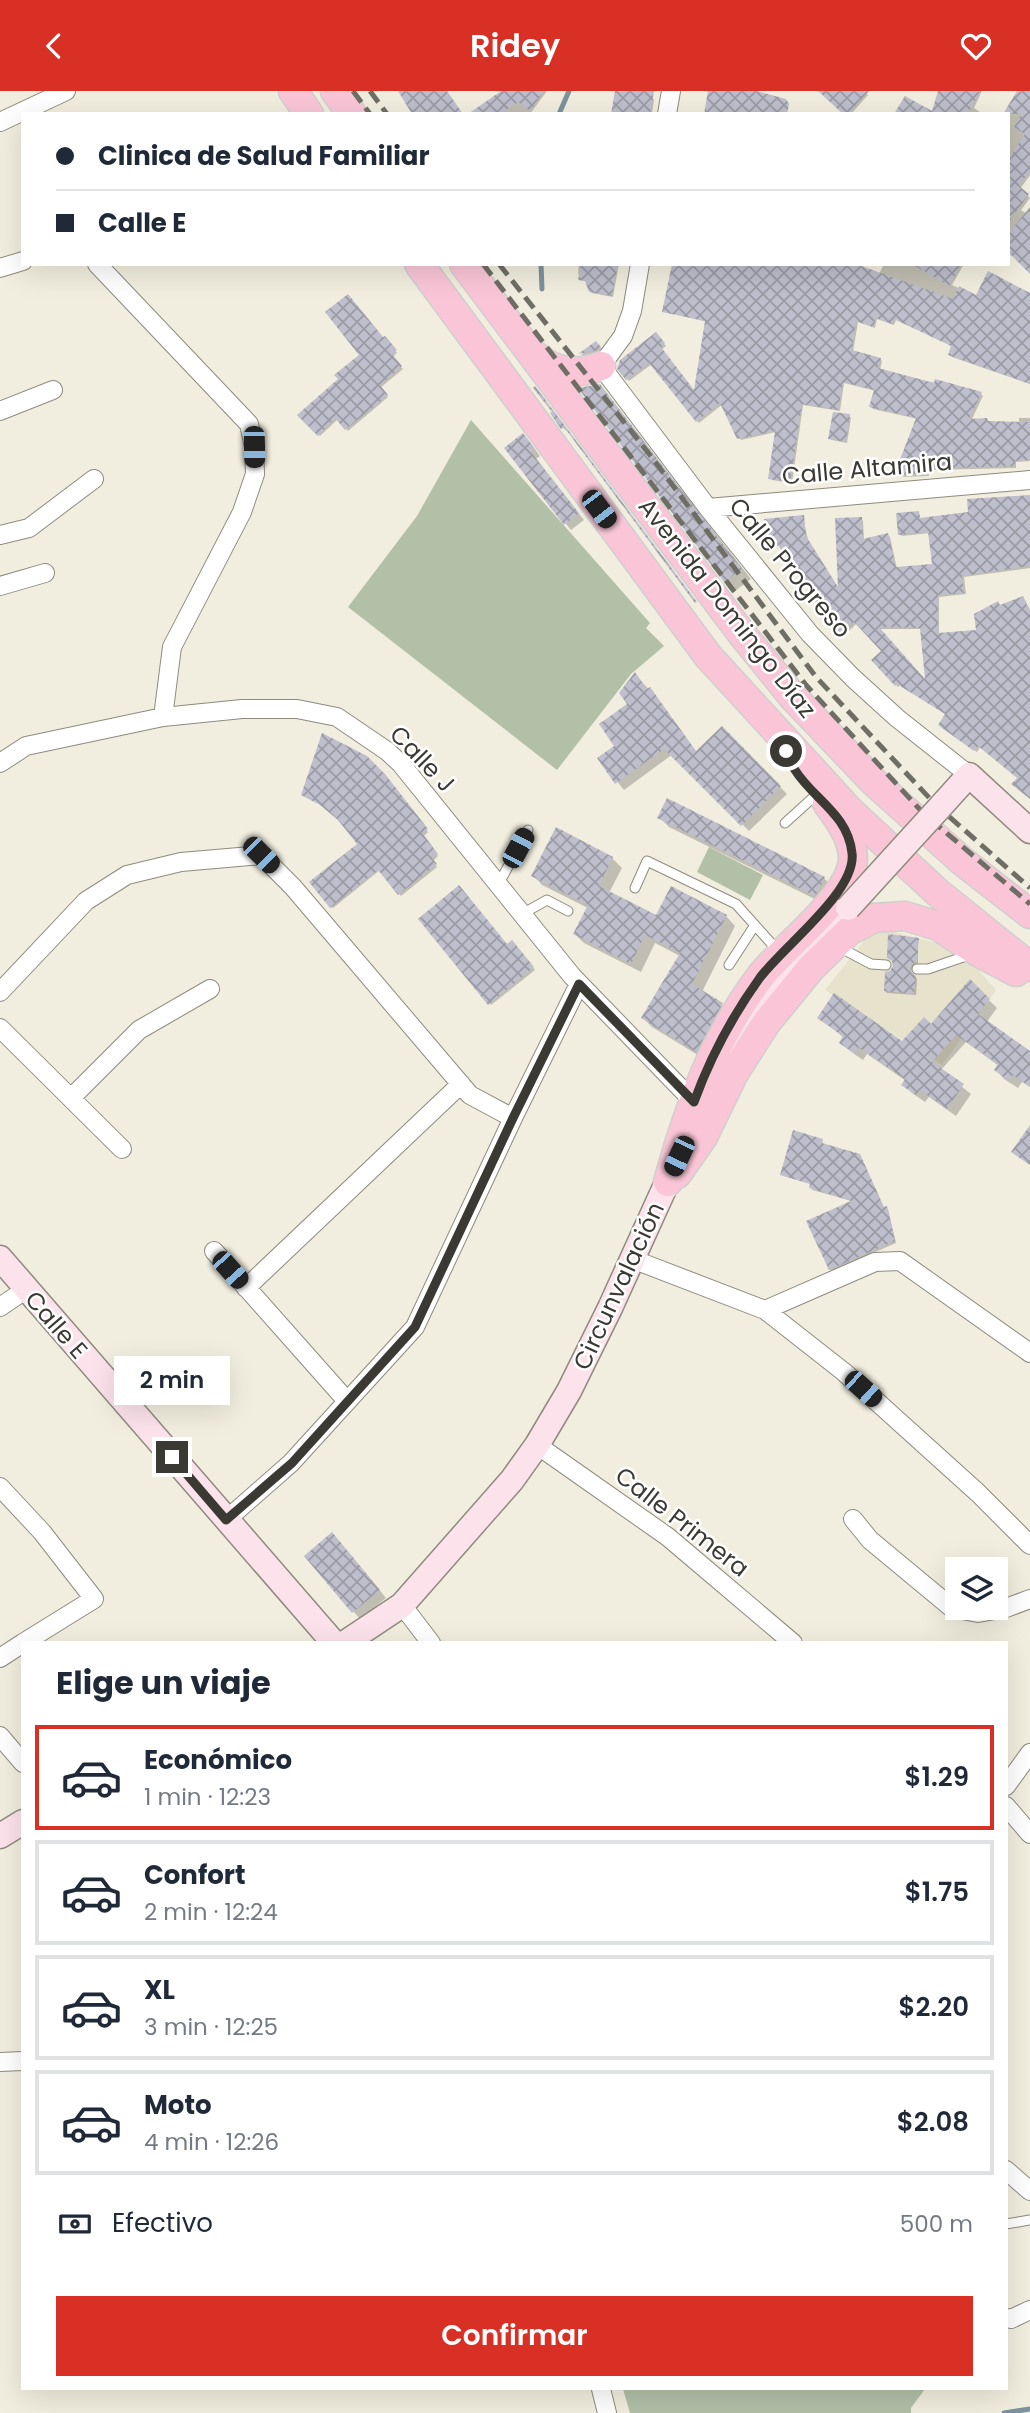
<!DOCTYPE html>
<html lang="es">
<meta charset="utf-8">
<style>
body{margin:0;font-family:Poppins,sans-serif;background:#f6f6f7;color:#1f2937;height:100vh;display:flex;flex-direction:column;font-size:26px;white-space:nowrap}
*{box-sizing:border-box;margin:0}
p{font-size:23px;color:#747a83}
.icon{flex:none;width:38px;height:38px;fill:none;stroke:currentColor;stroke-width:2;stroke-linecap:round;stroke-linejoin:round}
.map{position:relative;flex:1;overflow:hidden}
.side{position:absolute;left:21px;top:1550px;width:987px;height:749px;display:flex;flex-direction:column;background:#fff;border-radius:0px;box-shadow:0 7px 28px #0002}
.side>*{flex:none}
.hud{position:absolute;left:21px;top:21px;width:989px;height:154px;border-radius:0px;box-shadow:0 7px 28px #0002;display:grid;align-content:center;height:154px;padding:0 35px;background:#fff}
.tools{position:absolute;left:945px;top:1466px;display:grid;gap:14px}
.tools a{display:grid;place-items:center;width:63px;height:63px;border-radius:0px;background:#fff;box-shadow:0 7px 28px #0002;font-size:35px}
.end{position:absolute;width:32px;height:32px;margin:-16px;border:9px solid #3a3933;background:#fff;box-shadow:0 0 0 4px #fff}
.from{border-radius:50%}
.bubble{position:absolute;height:49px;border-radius:0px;background:#fff;box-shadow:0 7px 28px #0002;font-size:23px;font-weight:600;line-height:49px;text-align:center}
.car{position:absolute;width:21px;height:42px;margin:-21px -10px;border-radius:9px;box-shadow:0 0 5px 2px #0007;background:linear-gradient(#222 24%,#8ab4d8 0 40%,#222 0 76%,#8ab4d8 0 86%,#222 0)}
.hud b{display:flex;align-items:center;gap:24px;height:66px;font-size:26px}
.hud b+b{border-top:2px solid #e0e1e3}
.hud i{width:18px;height:18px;background:#1f2937}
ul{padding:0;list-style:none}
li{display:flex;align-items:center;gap:21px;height:105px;margin:0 14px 10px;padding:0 21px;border:4px solid #e0e1e3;border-radius:0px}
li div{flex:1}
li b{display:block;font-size:26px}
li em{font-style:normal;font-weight:600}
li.on{border-color:#d93025}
li>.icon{width:63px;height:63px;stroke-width:1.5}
h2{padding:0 35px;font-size:32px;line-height:84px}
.pay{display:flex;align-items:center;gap:18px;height:77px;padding:0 35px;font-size:26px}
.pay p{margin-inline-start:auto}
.primary-button{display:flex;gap:14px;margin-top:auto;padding:14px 35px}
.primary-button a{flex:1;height:80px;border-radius:0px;background:#d93025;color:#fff;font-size:28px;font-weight:600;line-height:80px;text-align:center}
header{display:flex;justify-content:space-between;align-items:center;height:91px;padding:0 35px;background:#d93025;color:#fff;font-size:32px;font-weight:600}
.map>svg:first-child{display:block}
.built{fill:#e6e2cc}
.park{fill:#b2c0a8}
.shadow{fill:#0003;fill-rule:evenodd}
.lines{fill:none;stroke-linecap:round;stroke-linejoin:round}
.stream{stroke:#7d919f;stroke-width:5}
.building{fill:url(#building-cross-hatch);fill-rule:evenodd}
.lane-casing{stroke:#8e8b7e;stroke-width:11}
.street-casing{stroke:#8e8b7e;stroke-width:20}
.secondary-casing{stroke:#8e8b7e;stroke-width:27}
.primary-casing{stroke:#d0cfce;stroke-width:31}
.lane{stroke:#fff;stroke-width:9}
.street{stroke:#fff;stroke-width:18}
.secondary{stroke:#fce2eb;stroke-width:24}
.primary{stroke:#fac6d7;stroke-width:28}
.rail{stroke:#6f6e65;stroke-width:5;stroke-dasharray:14 7;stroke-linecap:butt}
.secondary-bridge-casing{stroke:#8e8b7e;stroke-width:27;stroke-linecap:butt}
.secondary-bridge{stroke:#fce2eb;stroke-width:24}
.route{stroke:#3a3933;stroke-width:9}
.labels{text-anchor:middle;stroke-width:5;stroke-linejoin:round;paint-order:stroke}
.street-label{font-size:24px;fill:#3a3933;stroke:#fff}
</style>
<header><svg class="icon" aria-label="back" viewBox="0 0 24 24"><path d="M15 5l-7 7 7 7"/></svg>Ridey<svg class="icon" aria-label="heart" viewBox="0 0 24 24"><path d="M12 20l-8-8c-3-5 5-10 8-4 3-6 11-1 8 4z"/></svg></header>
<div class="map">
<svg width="1030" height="2322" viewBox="0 0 1030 2322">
<defs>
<pattern id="building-cross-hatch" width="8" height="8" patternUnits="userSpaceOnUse" patternTransform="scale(1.75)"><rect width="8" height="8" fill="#bebecc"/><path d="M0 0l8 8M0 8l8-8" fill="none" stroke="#9b9ba6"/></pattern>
</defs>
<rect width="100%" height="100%" fill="#f1eedf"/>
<path class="built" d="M886,839L945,854L974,874L996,899L942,974L825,899L868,845Z"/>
<path class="park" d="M471,329L650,532L646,537L664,555L631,583L557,679L348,516L417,425Z
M709,756L763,784L750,809L697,781Z
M623,2298H925L911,2317V2322H630Z"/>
<path class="shadow" d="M504,0H547L530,23H471Z
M617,0H649L654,9L652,23H613Z
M820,0H865L868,4L851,23H845Z
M940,0H982L974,17L983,23H933Z
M1019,0L1030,2V84L1020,98L1030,107L1021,119L1030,125V181L1008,159V23Z
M579,173H619L613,206L592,202L587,191L580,188L578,182Z
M884,173H964L952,194L977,206L1030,204V293L952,266L950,264L953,255L896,229L894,234L877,228L875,237L858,231L853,261L880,268L882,270L880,279L981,303L983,305L971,330L1019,333V327H1030V370L1016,371V377L928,379L929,385L898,386L896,384L918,328L873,318L871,316L876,300L844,292L840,320L803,314L792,392L772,389L770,387L776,341L741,349L723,313L699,332L652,273L629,290L619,277L656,243L666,255L661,259L696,302L707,231L664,220L879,183Z
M385,247L397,262L392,266L403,278L380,297L388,306L348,340L338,328L320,345L299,324Z
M596,252L605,262L589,272L581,264Z
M600,295L751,488L735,500L725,490Z
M541,304L544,307L702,517L573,345L563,337L552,323L555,321Z
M849,325L851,327L847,352L832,349L830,348Z
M529,350L540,365L536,368L584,429L571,439L506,357Z
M1030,405V477L964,486L966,503L939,506V544L978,540L1000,514L1023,507L1025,509L1030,519V707L1019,687L980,656L977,661L942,636L947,624L900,594L898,596L896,594L873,569L883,560L857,532L842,547L840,545L808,488L804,491L802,489L780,453L771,460L769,459L766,430L803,426L808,449L840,501L861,428L863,430L864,449L888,444L890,446L897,478L934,475L930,442L902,445L900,443L918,422L921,428L970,423ZM878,538H922L927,592Z
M641,590L656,606L697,662L722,637L787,703L749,740L673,663L624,699L599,668L617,655L630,613Z
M386,687L428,741L423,746L438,765L433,770L437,776L401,805L380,779L333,817L331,816Z
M659,726L824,787L834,797L825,813L669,736Z
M612,767L622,777L609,802L657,826L726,825L735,835L702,901L722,913L731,923L706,969L652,936L643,927L680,865L655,852L641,881L584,852L575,843L588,817L542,794L533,784Z
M421,828L507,856L512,851L535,879L491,914Z
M918,848V872L915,874L911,880L917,888L916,904L887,902L885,900L891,881Z
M970,891L997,917L986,932L1030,962V996L1022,991L1018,997L1004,988L996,979L999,975L966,951L941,979L971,1003L956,1025L929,1006L925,1011L912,1002L904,994L906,990L867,963L863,969L850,960L841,951L844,947L819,926L903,953L931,935Z
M822,1049L823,1054L884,1118H888L896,1152L832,1180L830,1178L853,1110L812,1099L811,1093L782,1084Z
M339,1451L386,1507L360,1528L306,1465Z"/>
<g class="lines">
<path class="stream" d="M559,23L569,0
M541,173L542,198
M1004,2322L1030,2318"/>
</g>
<path class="building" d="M398,0H447L463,23H412Z
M501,0H544L530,20L518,11L500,23H468Z
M615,0H654L650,23H611Z
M708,0H757L786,8L789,13L787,23H704Z
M818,0H869L848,23H843Z
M938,0H980L968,23H894L905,5L932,20Z
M1017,0H1030V79L1019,95L1029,103L1008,132V69L1025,43L1014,36L1022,23H1003Z
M1030,116V183L1008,161V143Z
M581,173H618L612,205L589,201L585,190L578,189Z
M672,173H856L953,208L959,195L976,204L988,180L1030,202V293L948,264L951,255L894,228L892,233L876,227L873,236L856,230L852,259L881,267L878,277L934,292L935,288L982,301L969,328L987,327L988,330L1030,331V369L1015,370V375L927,378V383L894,384L916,327L869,316L874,299L843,291L838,319L802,313L790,391L768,388L775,340L737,348L720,312L696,331L649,272L626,289L617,278L620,269L656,241L665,252L661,256L694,299L705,230L662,221Z
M912,173H961L949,195Z
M348,203L383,246L385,245L397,259L392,263L402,275L380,294L388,304L345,339L335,327L318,345L297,324L338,288L334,284L359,264L325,221Z
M596,250L601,256L599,259L578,263Z
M600,293L742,478L724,491L578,297Z
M535,295L697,511L695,512L564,336L561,338L550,322L552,321L533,297Z
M833,321L850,323L846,351L828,348Z
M523,342L535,358L531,361L579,422L564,434L504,357Z
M1030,404V475L962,485L964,502L938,504V542L976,539L974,523L998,510L1000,514L1023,505L1030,522V708L1011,693L1017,687L978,655L974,660L938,634L945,623L897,593L895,595L871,569L881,560L854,531L839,546L822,528L805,487L801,490L777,452L767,460L764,428L804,424L806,445L838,496L835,427L862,426L863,448L888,442L896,476L932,473L928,441L898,444L896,422L919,420L920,427L968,421L967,408ZM879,536L920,537L925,588Z
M635,581L647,598L650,596L696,660L722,635L781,695L741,735L664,658L615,693L597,667L614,655L599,633L627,613L619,602Z
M322,642L367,665L385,683L428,738L423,743L438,763L432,767L437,773L398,804L378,779L330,817L309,791L357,753L338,729L320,714L301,704Z
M667,707L825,786L817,802L815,805L657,727Z
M556,736L613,766L599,795L656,824L671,795L727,824L692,893L723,912L696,961L641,927L680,862L645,844L631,873L573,843L588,814L531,785Z
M459,794L507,853L512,849L534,876L488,914L418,828Z
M888,843L919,847L917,871L913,872L910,877L911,882L916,885L914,903L884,900L885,881L890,880L893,875L892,870L887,867Z
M970,888L990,908L978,923L1030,960V996L1013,984L1009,990L994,979L998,973L956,944L932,971L964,993L947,1018L920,999L916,1004L901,994L905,988L858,956L854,962L839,952L843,945L817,927L834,902L902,950L924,926L931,933Z
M1030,1034V1074L1011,1061Z
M793,1039L823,1048L822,1052L860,1063L884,1116L887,1115L895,1150L829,1179L806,1130L851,1110L809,1097L810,1093L780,1084Z
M332,1441L380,1499L352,1522L304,1465Z"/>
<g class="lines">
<g class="lane-casing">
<path id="lane" d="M785,732L817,703
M498,794L528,739
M635,797L647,770L736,813L778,860
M522,823L547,809L568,820
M837,855L871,873L886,874
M729,874L755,834
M917,878H928L972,863
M1006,2133L1030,2129"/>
</g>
<g class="street-casing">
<path id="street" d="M667,23L671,0
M0,31L66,0
M97,173L249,333L254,356L255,383L242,421L172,556L163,626
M640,173L632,220L623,245L601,275L708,417L810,543L853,587L897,627L969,684
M0,177L23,170
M0,320L53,299
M708,417L1030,389
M0,444L29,437L94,388
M0,495L45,482
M0,672L26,655L163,626L242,618H297L337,626L387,660L401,673L572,885L694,1011
M0,901L86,810L127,784L181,771L261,764L293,796L470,1004L513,1027
M0,937L122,1058
M71,1007L139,939L210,898
M214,1160L347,1310
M632,1168L765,1219L844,1281L978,1402L1030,1454
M246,1197L461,993
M0,1216L25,1199
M765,1219L875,1171L900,1170L1030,1262
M537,1354L668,1446L793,1552
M0,1396L42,1441L94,1508L23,1552
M853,1428L870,1449L952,1517L978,1522L1006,1517L1030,1508
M226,1429L291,1372L415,1236L513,1027L579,893
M402,1514L431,1552
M0,1567L23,1552
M0,1645L23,1672
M1006,1695L1030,1662
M1006,1715L1030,1743
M0,1971L23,1970
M1006,2079L1030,2100
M1006,2227L1011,2228L1030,2219
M601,2298L607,2322"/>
</g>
<g class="secondary-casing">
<path id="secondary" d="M941,715L969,684L1030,740
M720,982L734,956L775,895L848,817
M0,1167L334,1552
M345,1552L402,1514L512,1389L537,1354L569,1300L610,1217L675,1074
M0,1745L23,1731"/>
</g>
<g class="primary-casing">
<path id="primary" d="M293,0L309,23
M335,0L352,23
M419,173L708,565L849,719L937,801L1030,876
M464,173L742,543L793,606L874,691L962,770L1030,823
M536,265C554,282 579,284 601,275
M677,1083L703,1046L734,982L766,932L811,877L849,840L874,827L905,825L938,835L978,861L1016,881
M668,1091C688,1018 714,947 760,886C784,855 843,812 852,775C857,753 840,729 827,712"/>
</g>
<use href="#lane" class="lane"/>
<use href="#street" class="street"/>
<use href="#secondary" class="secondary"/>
<use href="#primary" class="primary"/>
<path class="rail" d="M353,0L370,23
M370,0L387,23
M483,173L806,594L923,722L1030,813
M499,173L650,364L816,586L936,714L1030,797"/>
<g class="secondary-bridge-casing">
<path id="secondary-bridge" d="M848,817L941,715"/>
</g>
<use href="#secondary-bridge" class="secondary-bridge"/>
</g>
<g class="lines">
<path class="route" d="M172,1366L226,1429L292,1372L415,1236L513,1027L579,893L694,1011C710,967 731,927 759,888C781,857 857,801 852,762C848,723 813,708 795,679C791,673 789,666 786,660"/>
</g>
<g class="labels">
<g class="street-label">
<text transform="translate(867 378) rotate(-5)" y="8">Calle Altamira</text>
<text transform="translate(790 477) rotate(50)" y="8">Calle Progreso</text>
<text transform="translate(727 517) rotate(52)" y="8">Avenida Domingo Díaz</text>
<text transform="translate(422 668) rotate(46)" y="8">Calle J</text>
<text transform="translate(619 1195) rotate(-65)" y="8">Circunvalación</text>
<text transform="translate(56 1234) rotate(49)" y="8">Calle E</text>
<text transform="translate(682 1431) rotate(38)" y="8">Calle Primera</text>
</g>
</g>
</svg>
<div class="tools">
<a><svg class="icon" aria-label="layers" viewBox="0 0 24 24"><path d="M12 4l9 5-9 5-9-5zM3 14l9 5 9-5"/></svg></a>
</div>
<i class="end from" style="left:786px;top:660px"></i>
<i class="end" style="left:172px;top:1366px"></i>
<div class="bubble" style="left:114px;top:1265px;width:116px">2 min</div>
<i class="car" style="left:254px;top:356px;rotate:179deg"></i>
<i class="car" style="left:599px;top:418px;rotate:143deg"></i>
<i class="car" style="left:518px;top:757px;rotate:28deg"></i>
<i class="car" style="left:261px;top:764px;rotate:135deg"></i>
<i class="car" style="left:679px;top:1065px;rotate:205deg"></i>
<i class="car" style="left:230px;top:1179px;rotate:138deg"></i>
<i class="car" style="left:863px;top:1298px;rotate:132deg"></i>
<div class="hud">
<b><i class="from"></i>Clinica de Salud Familiar</b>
<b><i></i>Calle E</b>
</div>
<section class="side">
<h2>Elige un viaje</h2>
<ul>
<li class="on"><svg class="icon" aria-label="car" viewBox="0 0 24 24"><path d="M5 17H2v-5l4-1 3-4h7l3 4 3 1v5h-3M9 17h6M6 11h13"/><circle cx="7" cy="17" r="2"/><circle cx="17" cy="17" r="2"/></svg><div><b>Económico</b><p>1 min · 12:23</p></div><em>$1.29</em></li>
<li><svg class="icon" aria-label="car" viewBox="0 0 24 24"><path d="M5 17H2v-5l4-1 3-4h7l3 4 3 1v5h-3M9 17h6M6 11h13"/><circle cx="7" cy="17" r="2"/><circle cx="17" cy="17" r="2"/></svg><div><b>Confort</b><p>2 min · 12:24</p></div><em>$1.75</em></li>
<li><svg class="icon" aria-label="car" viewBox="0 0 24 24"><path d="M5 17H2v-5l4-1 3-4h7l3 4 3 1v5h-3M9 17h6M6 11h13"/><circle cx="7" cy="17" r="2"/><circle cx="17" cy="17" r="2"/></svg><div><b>XL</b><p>3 min · 12:25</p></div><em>$2.20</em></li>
<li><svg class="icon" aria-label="car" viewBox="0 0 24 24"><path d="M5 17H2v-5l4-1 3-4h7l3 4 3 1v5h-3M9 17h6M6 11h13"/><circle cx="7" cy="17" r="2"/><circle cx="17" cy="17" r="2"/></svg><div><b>Moto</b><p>4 min · 12:26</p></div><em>$2.08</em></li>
</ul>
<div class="pay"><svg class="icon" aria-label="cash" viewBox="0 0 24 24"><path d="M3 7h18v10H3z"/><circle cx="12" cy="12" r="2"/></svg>Efectivo<p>500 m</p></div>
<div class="primary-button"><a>Confirmar</a></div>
</section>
</div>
